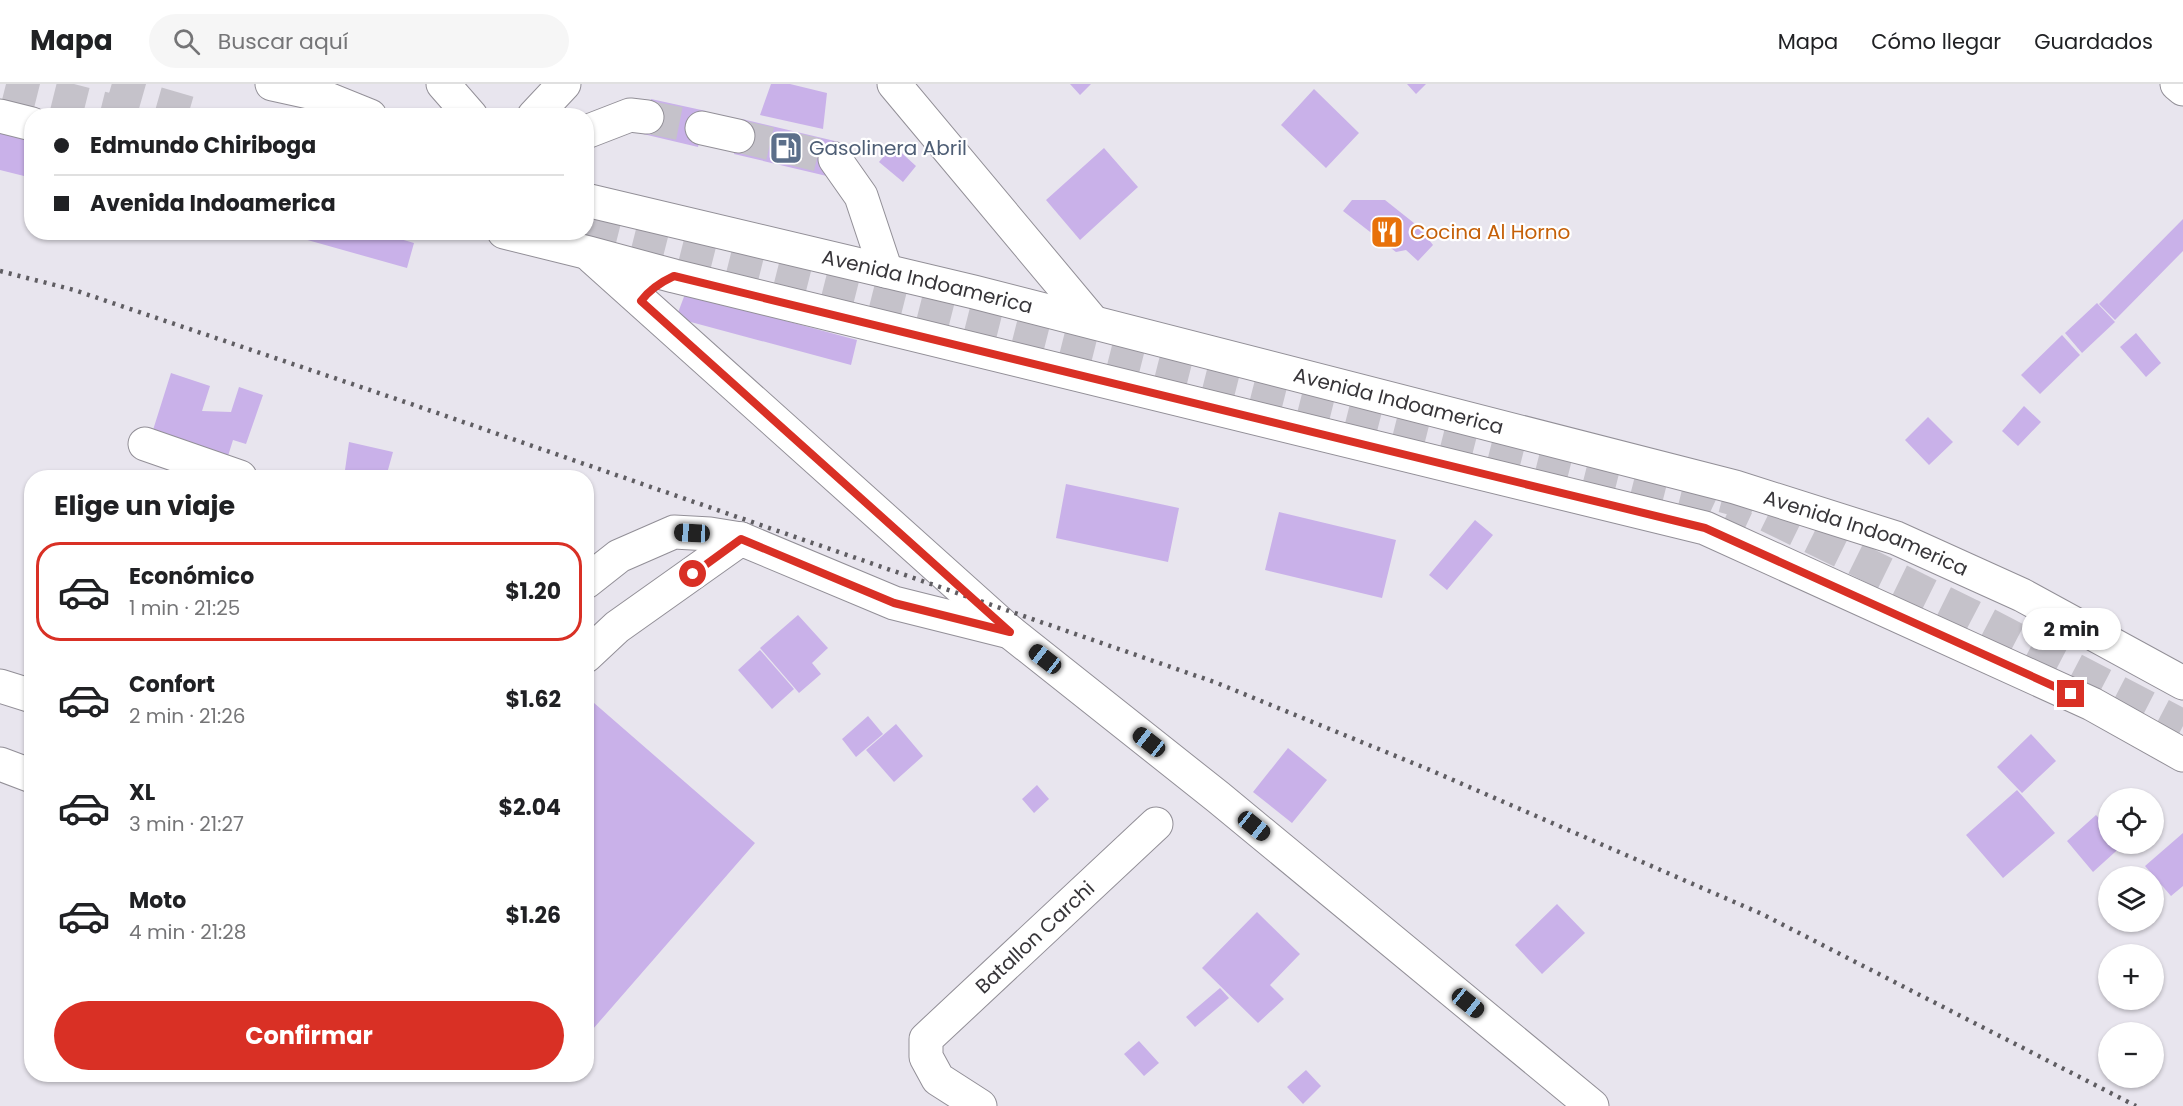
<!DOCTYPE html>
<html lang="es">
<meta charset="utf-8">
<style>
body{margin:0;font-family:Poppins,sans-serif;background:#f6f6f6;color:#202124;height:100vh;display:flex;flex-direction:column;font-size:22px;white-space:nowrap}
*{box-sizing:border-box;margin:0}
p{font-size:20px;color:#757577}
.icon{flex:none;width:33px;height:33px;fill:none;stroke:currentColor;stroke-width:2;stroke-linecap:round;stroke-linejoin:round}
.map{position:relative;flex:1;overflow:hidden}
.panel{position:absolute;left:24px;top:386px;width:570px;height:612px;display:flex;flex-direction:column;background:#fff;border-radius:24px;box-shadow:0 2px 4px #0004}
.panel>*{flex:none}
.banner{position:absolute;left:24px;top:24px;width:570px;height:132px;border-radius:24px;box-shadow:0 2px 4px #0004;display:grid;align-content:center;height:132px;padding:0 30px;background:#fff}
.tools{position:absolute;left:2098px;top:704px;display:grid;gap:12px}
.tools a{display:grid;place-items:center;width:66px;height:66px;border-radius:50%;background:#fff;box-shadow:0 2px 4px #0004;font-size:30px}
.end{position:absolute;width:27px;height:27px;margin:-14px;border:8px solid #d93025;background:#fff;box-shadow:0 0 0 3px #fff}
.from{border-radius:50%}
.bubble{position:absolute;height:42px;border-radius:21px;background:#fff;box-shadow:0 2px 4px #0004;font-size:20px;font-weight:700;line-height:42px;text-align:center}
.car{position:absolute;width:18px;height:36px;margin:-18px -9px;border-radius:8px;box-shadow:0 0 4px 2px #0007;background:linear-gradient(#222 24%,#8ab4d8 0 40%,#222 0 76%,#8ab4d8 0 86%,#222 0)}
.banner b{display:flex;align-items:center;gap:21px;height:57px;font-size:22px}
.banner b+b{border-top:2px solid #e0e0e0}
.banner i{width:15px;height:15px;background:#202124}
ul{padding:0;list-style:none}
li{display:flex;align-items:center;gap:18px;height:99px;margin:0 12px 9px;padding:0 18px;border:3px solid transparent;border-radius:24px}
li div{flex:1}
li b{display:block;font-size:22px}
li em{font-style:normal;font-weight:700}
li.current{border-color:#d93025}
li>.icon{width:54px;height:54px;stroke-width:1.5}
h2{padding:0 30px;font-size:27px;line-height:72px}
.action{display:flex;gap:12px;margin-top:auto;padding:12px 30px}
.action a{flex:1;height:69px;border-radius:36px;background:#d93025;color:#fff;font-size:24px;font-weight:700;line-height:69px;text-align:center}
header{display:flex;align-items:center;gap:36px;box-sizing:border-box;height:84px;padding:0 30px;background:#fff;border-bottom:2px solid #e0e0e0}
header strong{font-size:28px}
nav{display:flex;gap:33px;margin-inline-start:auto;font-size:21px}
.search{width:420px;height:54px;background:#f6f6f6;display:flex;align-items:center;gap:15px;box-sizing:border-box;padding:0 21px;border-radius:33px;color:#757577;font-size:22px}
.map>svg:first-child{display:block}
.building{fill:#c9b1e9}
.lines{fill:none;stroke-linecap:round;stroke-linejoin:round}
.minor-tunnel{stroke:#c5c2ca;stroke-width:33;stroke-dasharray:33 16;stroke-linecap:butt}
.major-tunnel{stroke:#c5c2ca;stroke-width:33;stroke-dasharray:33 16;stroke-linecap:butt}
.minor-casing{stroke:#928f97;stroke-width:35}
.major-casing{stroke:#928f97;stroke-width:35}
.minor{stroke:#fff;stroke-width:33}
.major{stroke:#fff;stroke-width:33}
.rail{stroke:#5f5d62;stroke-width:4.5;stroke-dasharray:3 6;stroke-linecap:butt}
.route{stroke:#d93025;stroke-width:8}
.labels{text-anchor:middle;stroke-width:4.5;stroke-linejoin:round;paint-order:stroke}
.service-label{font-size:20px;fill:#4e5e75;stroke:#fff;text-anchor:start}
.food-label{font-size:20px;fill:#c56008;stroke:#fff;text-anchor:start}
.street-label{font-size:20px;fill:#373539;stroke:#fff}
</style>
<header>
<strong>Mapa</strong>
<div class="search"><svg class="icon" aria-label="search" viewBox="0 0 24 24"><circle cx="10" cy="10" r="6"/><path d="M15 15l6 6"/></svg>Buscar aquí</div>
<nav><a>Mapa</a><a>Cómo llegar</a><a>Guardados</a></nav>
</header>
<div class="map">
<svg width="2183" height="1022" viewBox="0 0 2183 1022">
<rect width="100%" height="100%" fill="#e8e5ee"/>
<path class="building" d="M771,0H790L827,9L823,45L760,31Z
M1070,0H1091L1080,11Z
M1407,0H1426L1416,10Z
M1314,5L1359,49L1326,84L1281,41Z
M651,15L706,27L698,63L643,50Z
M742,35L839,58L831,93L734,70Z
M0,41L32,49V79L28,93L0,86Z
M893,61L916,82L903,98L879,78Z
M1104,64L1138,103L1080,156L1046,116Z
M1352,116H1385L1419,143L1433,161L1418,177L1406,166L1396,168L1343,127Z
M2183,135V167L2115,236L2099,220Z
M279,148H376L414,159L407,184Z
M685,210L857,256L851,281L676,234Z
M2097,219L2115,238L2082,269L2065,249Z
M2136,249L2161,279L2146,293L2120,263Z
M2062,251L2080,271L2040,310L2021,291Z
M171,289L210,302L202,327L231,328L239,303L263,311L246,360L233,356L228,372L153,346Z
M2024,322L2041,338L2018,362L2002,347Z
M1928,333L1953,358L1929,381L1905,356Z
M349,358L393,368L386,393H344Z
M1066,400L1179,424L1168,478L1056,454Z
M1279,428L1396,456L1382,514L1265,486Z
M1475,436L1493,451L1447,506L1429,491Z
M798,531L828,564L812,579L821,590L799,609L760,564Z
M760,566L794,605L772,625L738,586Z
M586,612L755,759L586,953Z
M868,632L883,650L856,673L842,655Z
M896,640L923,672L894,698L866,666Z
M31,649H32V673L24,670Z
M2031,650L2056,677L2022,709L1997,683Z
M1288,664L1327,696L1292,739L1253,708Z
M1037,701L1049,715L1034,729L1022,715Z
M2017,706L2055,749L2003,794L1966,751Z
M2096,731L2105,741L2109,737V759H2125L2093,788L2067,757Z
M2183,749V802L2171,812L2145,782Z
M1557,820L1585,849L1542,890L1515,861Z
M1257,828L1300,870L1270,901L1284,915L1258,939L1202,884Z
M1220,904L1229,914L1195,943L1186,933Z
M1139,957L1159,979L1144,992L1124,970Z
M1306,986L1321,1002L1303,1020L1287,1003Z"/>
<g class="lines">
<path class="minor-tunnel" d="M647,33L702,44
M738,52L835,75"/>
<path class="major-tunnel" d="M6,0L134,32
M110,6L201,32
M586,143L1702,424L1745,444
M1723,412L1734,415L1970,531L2183,642"/>
<g class="minor-casing">
<g id="minor">
<path d="M894,0L1093,238"/>
<path d="M2177,0L2183,5"/>
<path d="M534,32L564,0"/>
<path d="M702,44L738,52"/>
<path d="M586,48L630,31L647,33"/>
<path d="M835,75L861,112L886,187"/>
<path d="M145,360L240,393"/>
<path d="M586,498L619,472L674,448L710,450L741,455"/>
<path d="M586,572L617,543L741,455L894,519L1010,548"/>
<path d="M0,602L32,612"/>
<path d="M0,680L32,692"/>
<path id="s1" d="M980,1022L938,995L926,973V955L1156,740"/>
</g>
</g>
<g class="major-casing">
<g id="major">
<path d="M272,0L313,9L370,32"/>
<path d="M443,0L471,32"/>
<path d="M0,32L32,40"/>
<path id="s2" d="M586,116L974,208L1735,403L1896,454L2022,511L2183,599"/>
<path d="M504,148L589,169L674,192L1705,444L2092,620L2183,671"/>
<path d="M592,173L1010,548L1218,713L1592,1022"/>
</g>
</g>
<use href="#minor" class="minor"/>
<use href="#major" class="major"/>
<path class="rail" d="M0,187L74,206L417,322L1217,599L1430,686L1762,830L2136,1022"/>
</g>
<g class="lines">
<path class="route" d="M693,490L741,455L894,519L1010,548L641,217C650,205 661,198 674,192L1705,444L2071,610"/>
</g>
<defs>
<g id="fuel-square" transform="scale(1.725)"><rect x="-9" y="-9" width="18" height="18" rx="4" fill="#5c6f8a" stroke="#fff"/><path d="M-5.5-6h7V0h2V4h1.3V-2.5L3-4.5l.8-.8L6-3V5H2.5V1h-1V6h-7ZM-4.2-4.7v3.2H.2V-4.7Z" fill="#fff"/></g>
<g id="restaurant-square" transform="scale(1.725)"><rect x="-9" y="-9" width="18" height="18" rx="4" fill="#e8710a" stroke="#fff"/><path d="M-5-6h1v4h1v-4h1v4h1v-4h1v5L-1.5 .5V6h-2V.5L-5-1ZM5-6V6H3V1.5H1.5Q1.5-4 5-6Z" fill="#fff"/></g>
</defs>
<g fill-rule="evenodd">
<use href="#fuel-square" x="786" y="64"/>
<use href="#restaurant-square" x="1387" y="148"/>
</g>
<g class="labels">
<g class="service-label">
<text x="809" y="71">Gasolinera Abril</text>
</g>
<g class="food-label">
<text x="1410" y="155">Cocina Al Horno</text>
</g>
<g class="street-label">
<text dy="7" stroke="none"><textPath href="#s2" startOffset="351">Avenida Indoamerica</textPath></text>
<text dy="7" stroke="none"><textPath href="#s2" startOffset="837">Avenida Indoamerica</textPath></text>
<text dy="7" stroke="none"><textPath href="#s2" startOffset="1323">Avenida Indoamerica</textPath></text>
<text dy="7" stroke="none"><textPath href="#s1" startOffset="242">Batallon Carchi</textPath></text>
</g>
</g>
</svg>
<div class="tools">
<a><svg class="icon" aria-label="locate" viewBox="0 0 24 24"><circle cx="12" cy="12" r="6"/><path d="M12 2v4M12 18v4M2 12h4M18 12h4"/></svg></a>
<a><svg class="icon" aria-label="layers" viewBox="0 0 24 24"><path d="M12 4l9 5-9 5-9-5zM3 14l9 5 9-5"/></svg></a>
<a>+</a>
<a>−</a>
</div>
<i class="end from" style="left:693px;top:490px"></i>
<i class="end" style="left:2071px;top:610px"></i>
<div class="bubble" style="left:2022px;top:524px;width:99px">2 min</div>
<i class="car" style="left:692px;top:449px;rotate:273deg"></i>
<i class="car" style="left:1045px;top:575px;rotate:308deg"></i>
<i class="car" style="left:1149px;top:658px;rotate:308deg"></i>
<i class="car" style="left:1254px;top:742px;rotate:129deg"></i>
<i class="car" style="left:1468px;top:919px;rotate:129deg"></i>
<div class="banner">
<b><i class="from"></i>Edmundo Chiriboga</b>
<b><i></i>Avenida Indoamerica</b>
</div>
<section class="panel">
<h2>Elige un viaje</h2>
<ul>
<li class="current"><svg class="icon" aria-label="car" viewBox="0 0 24 24"><path d="M5 17H2v-5l4-1 3-4h7l3 4 3 1v5h-3M9 17h6M6 11h13"/><circle cx="7" cy="17" r="2"/><circle cx="17" cy="17" r="2"/></svg><div><b>Económico</b><p>1 min · 21:25</p></div><em>$1.20</em></li>
<li><svg class="icon" aria-label="car" viewBox="0 0 24 24"><path d="M5 17H2v-5l4-1 3-4h7l3 4 3 1v5h-3M9 17h6M6 11h13"/><circle cx="7" cy="17" r="2"/><circle cx="17" cy="17" r="2"/></svg><div><b>Confort</b><p>2 min · 21:26</p></div><em>$1.62</em></li>
<li><svg class="icon" aria-label="car" viewBox="0 0 24 24"><path d="M5 17H2v-5l4-1 3-4h7l3 4 3 1v5h-3M9 17h6M6 11h13"/><circle cx="7" cy="17" r="2"/><circle cx="17" cy="17" r="2"/></svg><div><b>XL</b><p>3 min · 21:27</p></div><em>$2.04</em></li>
<li><svg class="icon" aria-label="car" viewBox="0 0 24 24"><path d="M5 17H2v-5l4-1 3-4h7l3 4 3 1v5h-3M9 17h6M6 11h13"/><circle cx="7" cy="17" r="2"/><circle cx="17" cy="17" r="2"/></svg><div><b>Moto</b><p>4 min · 21:28</p></div><em>$1.26</em></li>
</ul>
<div class="action"><a>Confirmar</a></div>
</section>
</div>
